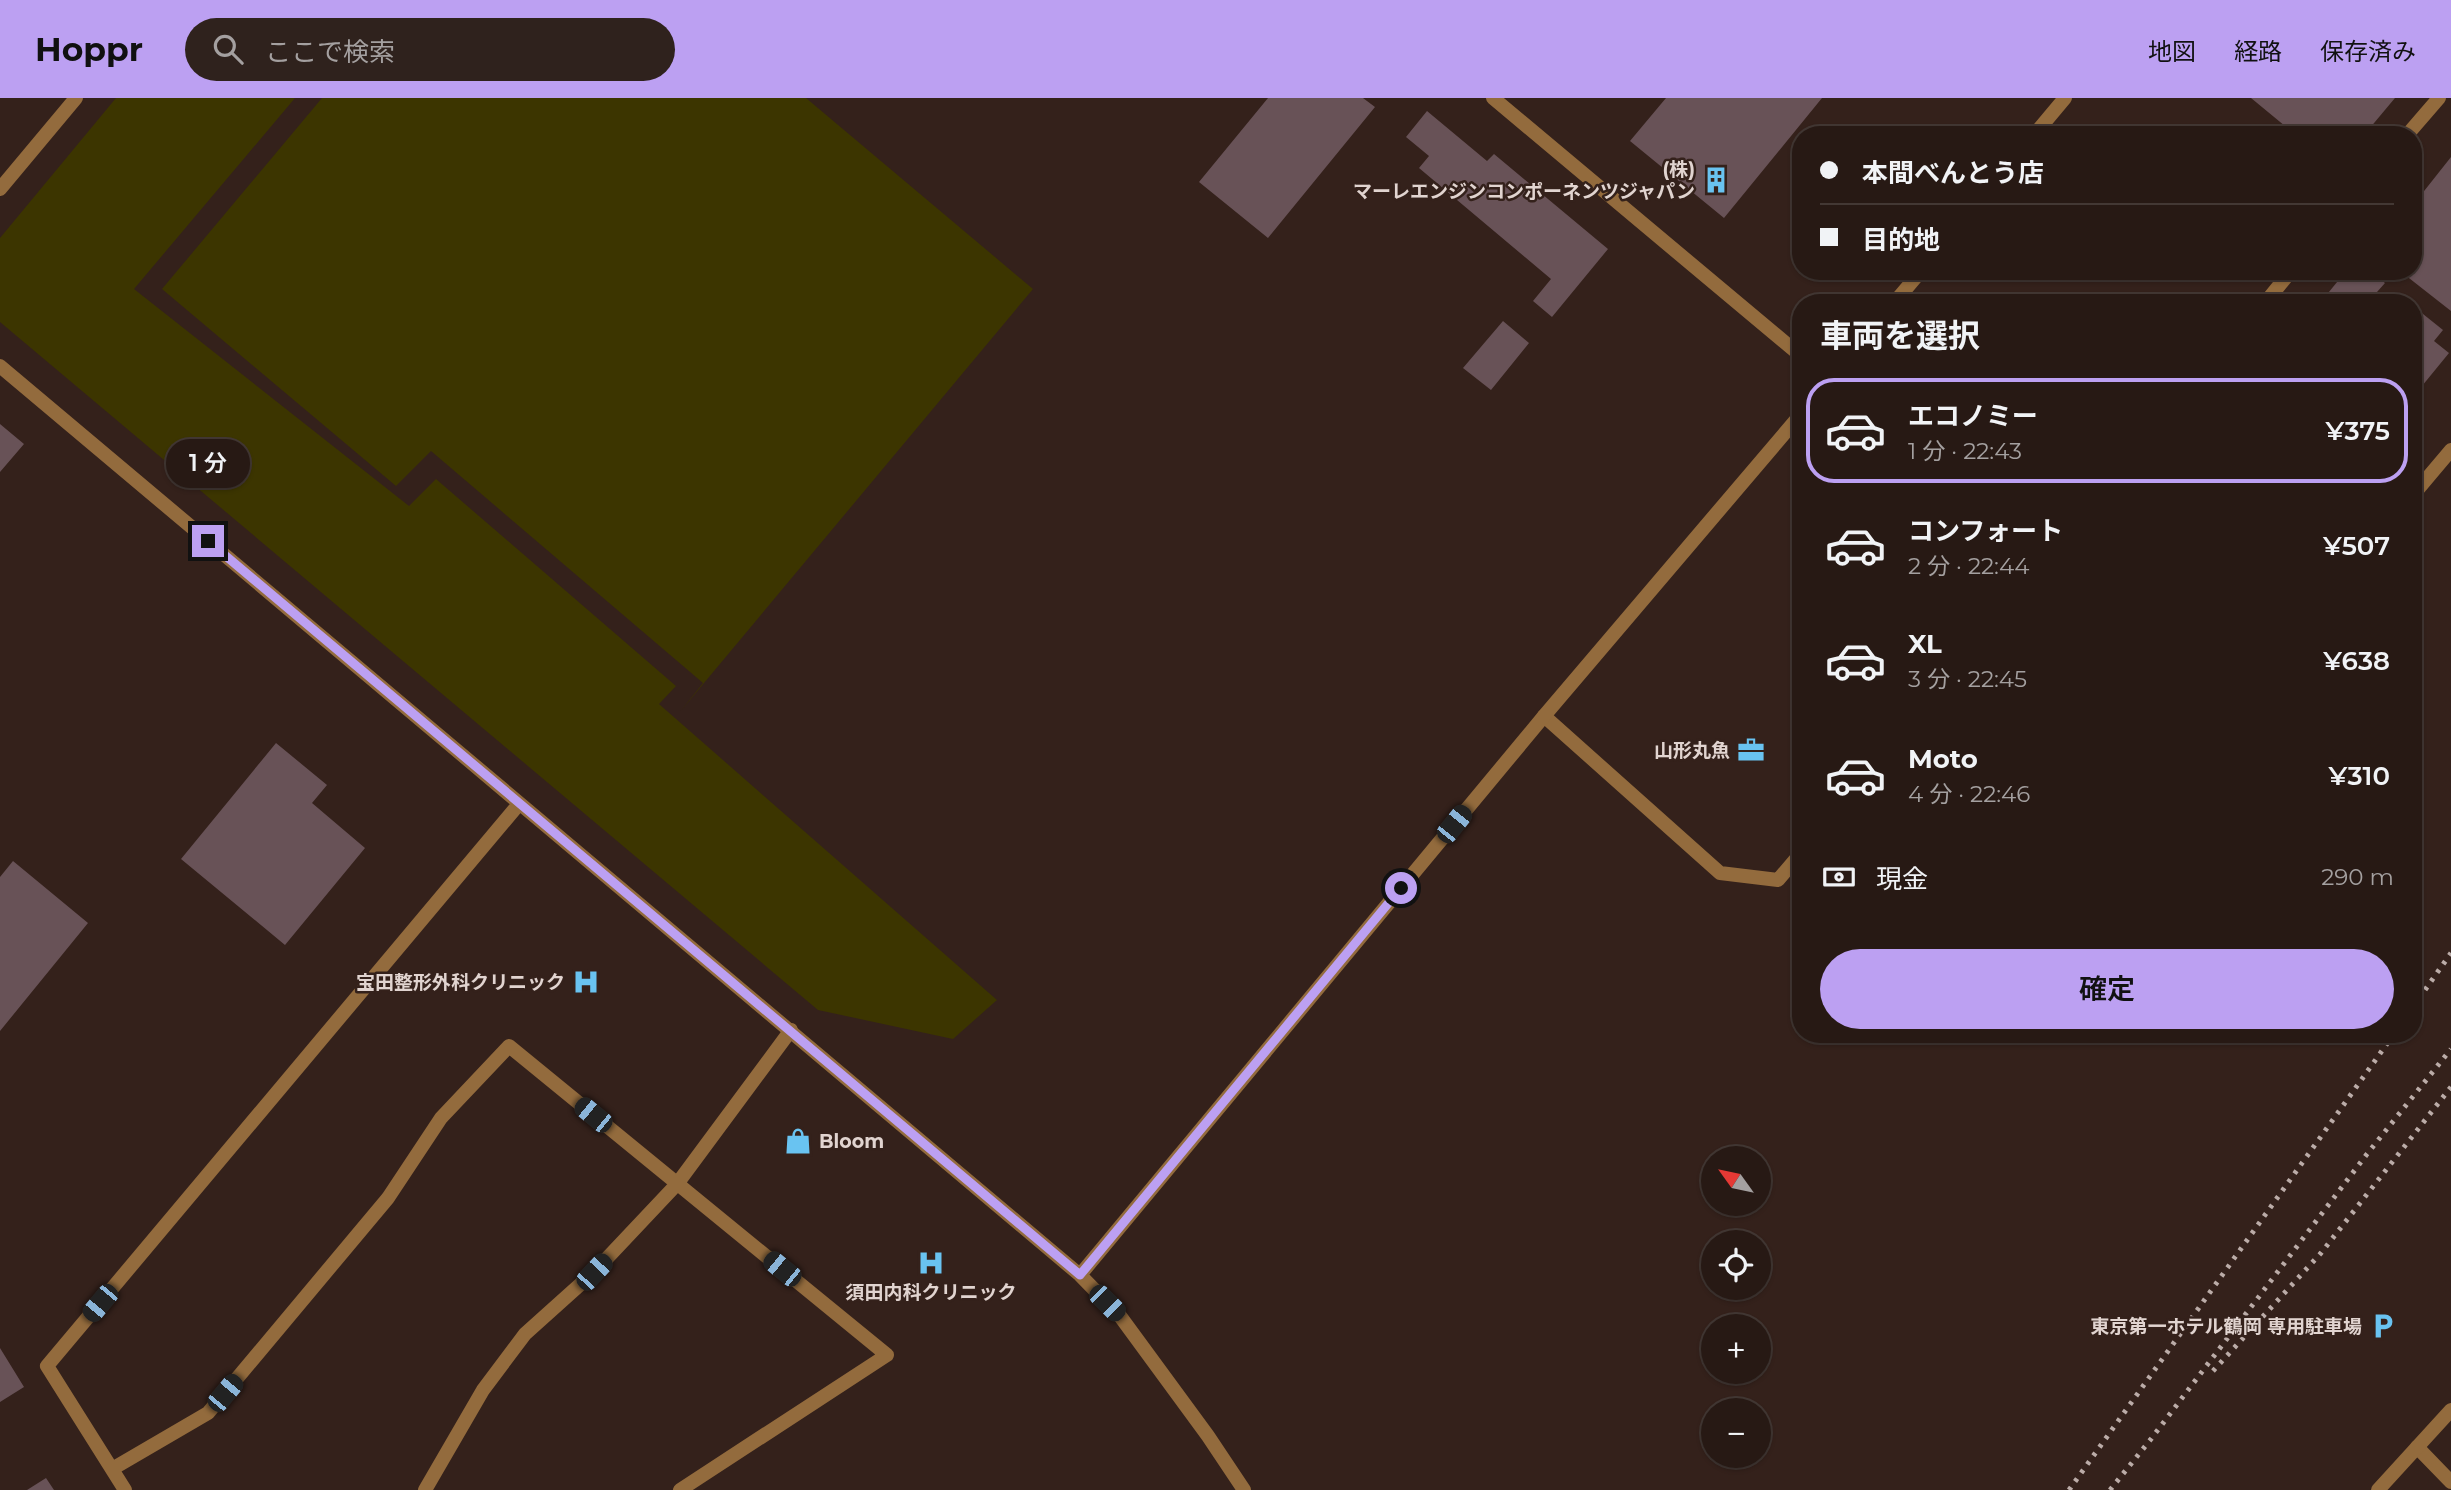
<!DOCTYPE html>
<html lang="ja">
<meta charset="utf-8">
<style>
body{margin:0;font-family:Montserrat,"Noto Sans JP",sans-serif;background:#2f221d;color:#f1f3f6;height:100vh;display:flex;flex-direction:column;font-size:26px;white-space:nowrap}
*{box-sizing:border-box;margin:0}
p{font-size:23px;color:#a4a0a0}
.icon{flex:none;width:38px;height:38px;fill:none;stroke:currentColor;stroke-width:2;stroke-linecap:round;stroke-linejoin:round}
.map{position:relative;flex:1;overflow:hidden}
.sheet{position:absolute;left:1792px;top:196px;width:630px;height:749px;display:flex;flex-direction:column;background:#271914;border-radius:28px;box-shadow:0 2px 5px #0004,0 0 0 2px #433834}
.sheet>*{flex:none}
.guide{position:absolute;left:1792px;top:28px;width:630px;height:154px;border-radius:28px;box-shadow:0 2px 5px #0004,0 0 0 2px #433834;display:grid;align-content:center;height:154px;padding:0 28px;background:#271914}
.needle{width:46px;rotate:303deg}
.tools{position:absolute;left:1701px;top:1048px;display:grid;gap:14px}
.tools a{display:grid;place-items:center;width:70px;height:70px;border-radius:50%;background:#271914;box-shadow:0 2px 5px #0004,0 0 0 2px #433834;font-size:35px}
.end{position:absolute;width:32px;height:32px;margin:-16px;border:9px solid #bca0f2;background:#111;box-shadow:0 0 0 4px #111}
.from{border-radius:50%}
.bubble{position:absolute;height:49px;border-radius:24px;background:#271914;box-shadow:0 2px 5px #0004,0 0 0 2px #433834;font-size:23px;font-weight:600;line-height:49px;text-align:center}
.car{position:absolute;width:21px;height:42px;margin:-21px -10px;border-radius:9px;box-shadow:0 0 5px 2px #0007;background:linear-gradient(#222 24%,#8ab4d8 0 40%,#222 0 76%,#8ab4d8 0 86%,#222 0)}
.guide b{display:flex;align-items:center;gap:24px;height:66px;font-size:26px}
.guide b+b{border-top:2px solid #433834}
.guide i{width:18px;height:18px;background:#f1f3f6}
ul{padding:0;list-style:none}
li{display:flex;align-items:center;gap:21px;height:105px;margin:0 14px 10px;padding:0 14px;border:4px solid transparent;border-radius:28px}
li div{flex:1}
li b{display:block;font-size:26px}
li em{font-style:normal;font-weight:600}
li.active{border-color:#bca0f2}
li>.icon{width:63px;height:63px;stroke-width:1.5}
h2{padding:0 28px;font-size:32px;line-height:84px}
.pay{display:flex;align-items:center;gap:18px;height:77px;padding:0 28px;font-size:26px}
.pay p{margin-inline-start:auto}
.button{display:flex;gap:14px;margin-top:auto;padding:14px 28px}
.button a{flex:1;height:80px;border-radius:42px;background:#bca0f2;color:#111;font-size:28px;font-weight:600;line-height:80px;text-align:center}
header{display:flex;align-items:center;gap:42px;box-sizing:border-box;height:98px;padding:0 35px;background:#bca0f2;color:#111}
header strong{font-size:33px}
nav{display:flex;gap:38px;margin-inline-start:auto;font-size:24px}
.search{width:490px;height:63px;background:#2f221d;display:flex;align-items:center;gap:18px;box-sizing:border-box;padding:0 24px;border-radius:38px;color:#a4a0a0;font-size:26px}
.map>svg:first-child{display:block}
.green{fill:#3c3500}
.building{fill:#685257}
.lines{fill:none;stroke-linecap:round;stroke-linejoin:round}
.minor{stroke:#936b3d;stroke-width:14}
.tertiary{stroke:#936b3d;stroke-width:14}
.rail{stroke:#bbaca8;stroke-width:5;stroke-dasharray:3.5 7;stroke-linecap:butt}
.route{stroke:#bca0f2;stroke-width:9}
.labels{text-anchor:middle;stroke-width:5;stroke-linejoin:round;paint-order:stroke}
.poi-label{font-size:19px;font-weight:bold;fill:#e1d4d0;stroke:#34211b;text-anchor:end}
</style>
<header>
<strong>Hoppr</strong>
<div class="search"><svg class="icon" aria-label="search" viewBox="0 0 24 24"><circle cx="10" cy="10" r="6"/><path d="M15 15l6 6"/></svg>ここで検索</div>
<nav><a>地図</a><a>経路</a><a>保存済み</a></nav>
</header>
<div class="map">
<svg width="2451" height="1392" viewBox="0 0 2451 1392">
<rect width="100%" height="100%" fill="#34211b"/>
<path class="green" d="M116,0H295L134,191L409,408L436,381L676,588L659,606L997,902L953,941L818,912L0,224V140Z
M322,0H806L1033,191L704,585L680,614L703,585L431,353L396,388L162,191Z"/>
<path class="building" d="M1268,0H1363L1375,9L1268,140L1199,84Z
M1666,0H1822L1724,120L1630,43Z
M2251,0H2395L2364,37H2296Z
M1427,13L1487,63L1494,56L1608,151L1552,219L1533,203L1551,181L1419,70L1429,58L1406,39Z
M2451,59V213L2400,173H2413V107Z
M2346,173H2352L2362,182L2371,173L2385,185L2377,194L2391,205H2320Z
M2413,208L2443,232L2434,243L2449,255L2413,299Z
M1503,223L1529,245L1491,292L1463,270Z
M0,326L24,346L0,374Z
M276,645L327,687L312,705L365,750L285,847L181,761Z
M13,763L88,825L0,933V779Z
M0,1250L24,1289L0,1304Z
M46,1380L54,1392H27Z"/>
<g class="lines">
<path class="minor" d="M2407,37L2439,0
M2265,205L2291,173
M2413,397L2451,352
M1544,618L1720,775L1778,782L1801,755
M2417,1349L2451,1384
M112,1371L208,1315L388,1100L441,1020L509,948L887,1257L680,1392
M125,1392L47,1268L519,706
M425,1392L483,1292L525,1236L594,1174L677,1086L791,932"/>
<path class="tertiary" d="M1493,0L1801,258
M2034,37L2065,0
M0,91L76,0
M1894,205L1921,173
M0,268L1080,1177L1120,1218L1208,1338L1244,1392
M1080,1177L1544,618L1801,316
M2378,1392L2451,1312"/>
<path class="rail" d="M2413,909L2451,855
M2213,1273L2321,1155L2451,989
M2069,1392L2394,936
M2110,1392L2151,1341L2367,1056L2451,951"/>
</g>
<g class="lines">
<path class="route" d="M208,443L1080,1177L1401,790"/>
</g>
<defs>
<g id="building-bare" transform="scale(2.1)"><path d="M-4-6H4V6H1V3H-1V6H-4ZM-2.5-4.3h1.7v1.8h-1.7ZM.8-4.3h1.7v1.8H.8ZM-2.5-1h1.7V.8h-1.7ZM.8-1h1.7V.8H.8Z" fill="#69c3f1" stroke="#34211b" stroke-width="2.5" paint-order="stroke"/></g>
<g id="office-bare" transform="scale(2.1)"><path d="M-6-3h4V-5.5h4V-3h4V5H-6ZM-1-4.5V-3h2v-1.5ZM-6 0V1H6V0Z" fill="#69c3f1" stroke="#34211b" stroke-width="2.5" paint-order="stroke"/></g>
<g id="hospital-bare" transform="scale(2.1)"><path d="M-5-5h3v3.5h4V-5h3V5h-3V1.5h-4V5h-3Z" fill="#69c3f1" stroke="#34211b" stroke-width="2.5" paint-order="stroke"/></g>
<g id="shop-bare" transform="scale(2.1)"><path d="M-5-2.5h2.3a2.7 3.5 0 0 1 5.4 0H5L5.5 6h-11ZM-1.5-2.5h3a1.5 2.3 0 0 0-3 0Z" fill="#69c3f1" stroke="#34211b" stroke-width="2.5" paint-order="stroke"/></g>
<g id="parking-bare" transform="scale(2.1)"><path d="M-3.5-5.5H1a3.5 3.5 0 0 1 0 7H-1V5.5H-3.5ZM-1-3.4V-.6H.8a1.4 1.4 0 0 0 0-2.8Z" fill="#69c3f1" stroke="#34211b" stroke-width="2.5" paint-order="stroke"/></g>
</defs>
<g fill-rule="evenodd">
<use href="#building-bare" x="1716" y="82"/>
<use href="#office-bare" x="1751" y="652"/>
<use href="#hospital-bare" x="586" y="884"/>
<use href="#shop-bare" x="798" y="1043"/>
<use href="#hospital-bare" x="931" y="1165"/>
<use href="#parking-bare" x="2383" y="1228"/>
</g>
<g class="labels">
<g class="poi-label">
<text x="1695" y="78">(株)<tspan x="1695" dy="22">マーレエンジンコンポーネンツジャパン</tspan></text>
<text x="1730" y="659">山形丸魚</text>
<text x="565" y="891">宝田整形外科クリニック</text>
<text x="819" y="1050" text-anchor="start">Bloom</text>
<text x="931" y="1201" text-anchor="middle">須田内科クリニック</text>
<text x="2362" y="1235">東京第一ホテル鶴岡 専用駐車場</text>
</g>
</g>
</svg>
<div class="tools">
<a><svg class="needle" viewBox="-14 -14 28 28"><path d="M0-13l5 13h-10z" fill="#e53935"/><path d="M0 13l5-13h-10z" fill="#a4a0a0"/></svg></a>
<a><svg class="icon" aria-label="locate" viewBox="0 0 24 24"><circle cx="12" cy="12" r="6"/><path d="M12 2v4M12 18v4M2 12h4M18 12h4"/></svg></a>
<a>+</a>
<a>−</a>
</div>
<i class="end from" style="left:1401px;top:790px"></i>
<i class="end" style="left:208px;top:443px"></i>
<div class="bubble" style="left:166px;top:341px;width:84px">1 分</div>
<i class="car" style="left:1454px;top:726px;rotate:39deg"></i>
<i class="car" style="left:593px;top:1017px;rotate:309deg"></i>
<i class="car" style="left:782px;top:1171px;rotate:309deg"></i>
<i class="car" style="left:594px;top:1174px;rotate:43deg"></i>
<i class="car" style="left:100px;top:1205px;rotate:220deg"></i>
<i class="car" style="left:1107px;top:1205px;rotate:135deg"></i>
<i class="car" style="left:225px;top:1295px;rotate:40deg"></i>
<div class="guide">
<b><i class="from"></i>本間べんとう店</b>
<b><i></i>目的地</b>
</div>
<section class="sheet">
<h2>車両を選択</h2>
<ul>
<li class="active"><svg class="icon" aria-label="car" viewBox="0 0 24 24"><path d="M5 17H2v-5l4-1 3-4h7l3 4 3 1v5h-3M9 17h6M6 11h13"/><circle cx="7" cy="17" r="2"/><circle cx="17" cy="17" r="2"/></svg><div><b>エコノミー</b><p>1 分 · 22:43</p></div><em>¥375</em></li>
<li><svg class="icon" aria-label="car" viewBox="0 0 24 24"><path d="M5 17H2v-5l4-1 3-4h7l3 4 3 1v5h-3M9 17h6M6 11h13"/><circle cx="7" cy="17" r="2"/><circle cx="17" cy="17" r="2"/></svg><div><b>コンフォート</b><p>2 分 · 22:44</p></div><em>¥507</em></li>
<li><svg class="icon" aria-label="car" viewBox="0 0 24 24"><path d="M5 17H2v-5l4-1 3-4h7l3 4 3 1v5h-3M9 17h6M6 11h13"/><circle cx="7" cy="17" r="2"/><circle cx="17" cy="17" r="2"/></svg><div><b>XL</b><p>3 分 · 22:45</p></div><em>¥638</em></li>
<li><svg class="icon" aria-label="car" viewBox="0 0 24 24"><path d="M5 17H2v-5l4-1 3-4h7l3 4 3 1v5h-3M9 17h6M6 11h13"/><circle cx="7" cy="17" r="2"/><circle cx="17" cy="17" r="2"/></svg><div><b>Moto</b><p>4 分 · 22:46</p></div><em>¥310</em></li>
</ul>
<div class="pay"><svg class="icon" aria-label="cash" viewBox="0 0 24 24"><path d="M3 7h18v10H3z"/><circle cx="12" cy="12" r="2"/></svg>現金<p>290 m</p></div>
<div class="button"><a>確定</a></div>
</section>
</div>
